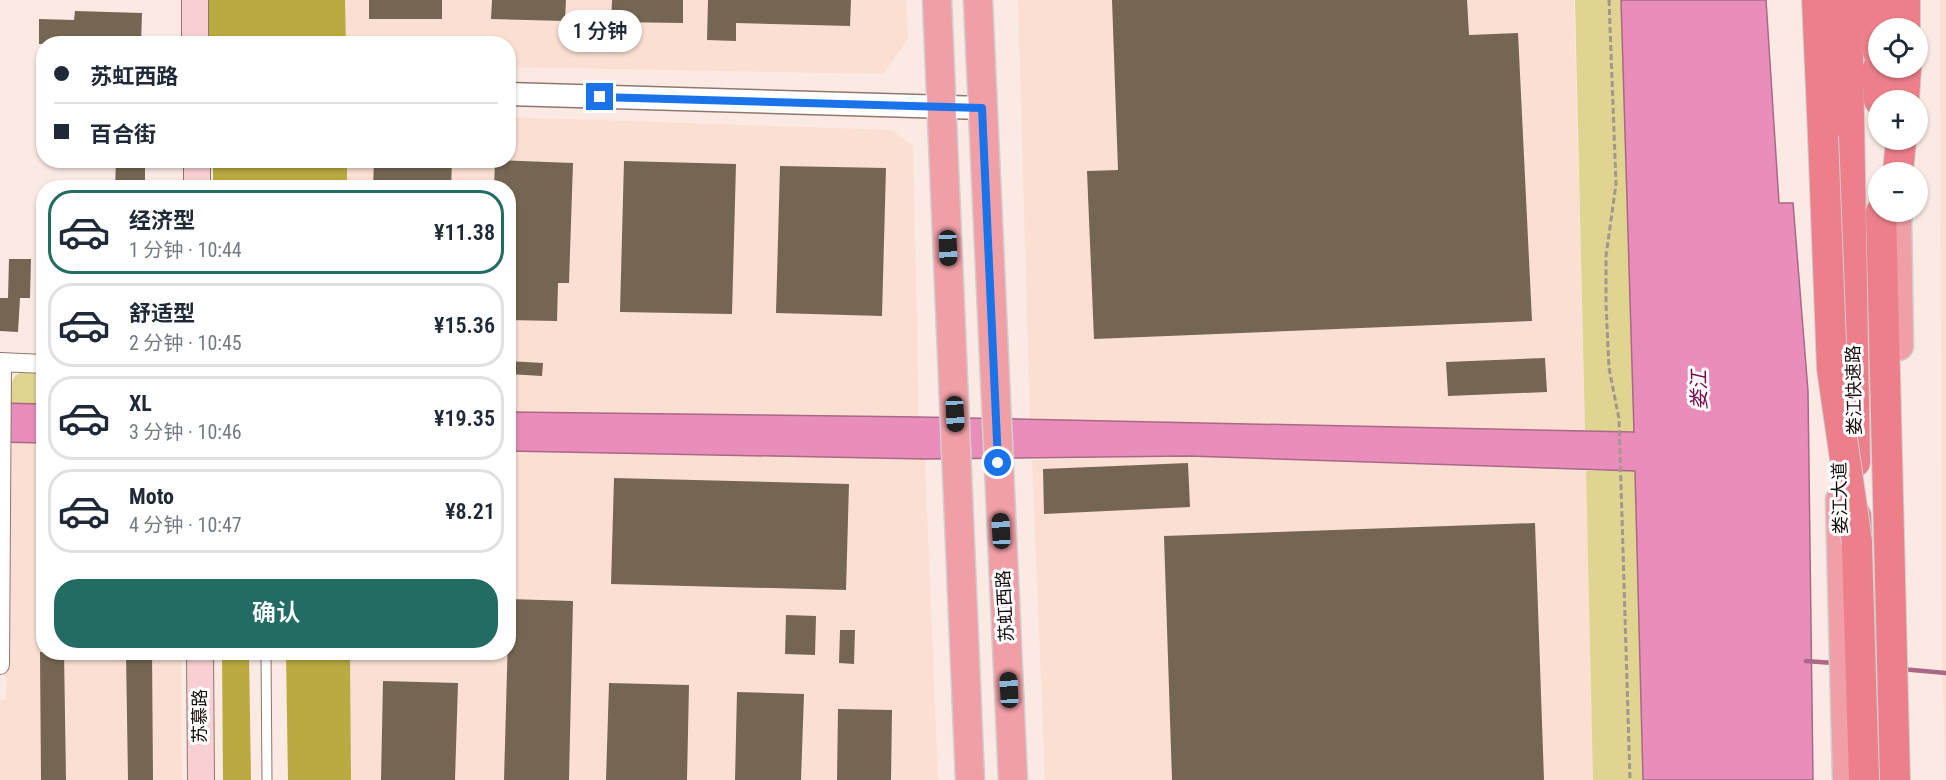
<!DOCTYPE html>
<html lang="zh">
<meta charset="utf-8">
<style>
body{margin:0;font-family:"Roboto Condensed","Noto Sans SC",sans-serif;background:#f2f2f3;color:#1f2937;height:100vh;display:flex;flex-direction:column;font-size:22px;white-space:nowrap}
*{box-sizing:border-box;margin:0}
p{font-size:20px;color:#747a83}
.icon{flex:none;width:33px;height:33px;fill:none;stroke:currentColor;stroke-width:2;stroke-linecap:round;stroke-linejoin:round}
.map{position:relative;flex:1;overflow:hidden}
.details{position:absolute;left:36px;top:180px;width:480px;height:480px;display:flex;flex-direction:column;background:#fff;border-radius:24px;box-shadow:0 2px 4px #0004}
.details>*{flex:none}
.hud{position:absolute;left:36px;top:36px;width:480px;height:132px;border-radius:24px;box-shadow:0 2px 4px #0004;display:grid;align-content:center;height:132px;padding:0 18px;background:#fff}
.buttons{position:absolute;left:1868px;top:18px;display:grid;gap:12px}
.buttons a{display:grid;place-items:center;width:60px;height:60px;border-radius:50%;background:#fff;box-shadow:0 2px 4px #0004;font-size:30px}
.end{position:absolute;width:27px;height:27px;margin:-14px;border:8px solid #1a73e8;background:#fff;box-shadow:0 0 0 3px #fff}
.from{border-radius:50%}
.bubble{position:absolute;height:42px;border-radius:21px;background:#fff;box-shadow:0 2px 4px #0004;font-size:20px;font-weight:600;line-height:42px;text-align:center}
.car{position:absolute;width:18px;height:36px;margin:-18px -9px;border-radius:8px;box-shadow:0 0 4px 2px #0007;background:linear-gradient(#222 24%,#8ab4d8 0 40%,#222 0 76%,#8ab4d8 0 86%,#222 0)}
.hud b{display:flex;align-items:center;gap:21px;height:57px;font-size:22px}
.hud b+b{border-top:2px solid #e0e1e3}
.hud i{width:15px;height:15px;background:#1f2937}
ul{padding:10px 0 0;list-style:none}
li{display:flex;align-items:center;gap:18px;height:84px;margin:0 12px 9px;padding:0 6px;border:3px solid #e0e1e3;border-radius:24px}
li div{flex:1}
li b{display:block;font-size:22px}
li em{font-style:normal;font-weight:600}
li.current{border-color:#236c64}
li>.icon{width:54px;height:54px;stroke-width:1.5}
.action{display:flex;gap:12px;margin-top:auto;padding:12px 18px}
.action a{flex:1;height:69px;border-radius:24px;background:#236c64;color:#fff;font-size:24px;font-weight:600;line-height:69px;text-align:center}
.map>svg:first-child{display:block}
.built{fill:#fbdfd2}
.green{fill:#dfd591}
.forest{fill:#b9aa41}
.water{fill:#e98dbb;stroke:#aa6786;stroke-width:1.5}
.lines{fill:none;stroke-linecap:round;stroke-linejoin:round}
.stream{stroke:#aa6786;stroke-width:4.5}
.building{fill:#756653}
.service-casing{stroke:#90776d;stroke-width:11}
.minor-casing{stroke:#90776d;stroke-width:20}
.tertiary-casing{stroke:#90776d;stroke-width:25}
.secondary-casing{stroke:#90776d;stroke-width:28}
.primary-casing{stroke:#d1cfce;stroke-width:31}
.trunk-casing{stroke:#d1cfce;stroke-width:32}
.path{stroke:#a39590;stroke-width:3;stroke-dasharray:6 3;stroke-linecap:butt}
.service{stroke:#fff;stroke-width:9}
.minor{stroke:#fff;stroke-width:18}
.tertiary{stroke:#fff;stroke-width:22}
.secondary{stroke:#f8cfd3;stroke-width:26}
.primary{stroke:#f19fa7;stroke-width:28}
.trunk{stroke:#ec7f8a;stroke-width:30}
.trunk-bridge-casing{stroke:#d1cfce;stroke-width:32;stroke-linecap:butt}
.trunk-bridge{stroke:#ec7f8a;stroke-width:30}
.route{stroke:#1a73e8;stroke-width:8}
.labels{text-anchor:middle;stroke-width:6;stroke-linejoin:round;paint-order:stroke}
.street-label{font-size:18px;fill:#170e0a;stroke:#fff}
.water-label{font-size:20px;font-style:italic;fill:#77054f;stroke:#fff}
</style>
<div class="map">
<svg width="1946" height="780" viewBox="0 0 1946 780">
<rect width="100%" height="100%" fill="#fbeae3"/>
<path class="built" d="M345,0H906L908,39L883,74L509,67L508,44L346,43Z
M1018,0H1574L1585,431L1030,419Z
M1940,0H1946V780L1942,667Z
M509,117L891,130L913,146L919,417L509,412L508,188L347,187V161L508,160Z
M12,443H43L44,652L181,653L182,780H0V700H6Z
M509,451L925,459L938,780H351L350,653L508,652Z
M1189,456L1586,471L1593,780H1045L1032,460Z"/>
<path class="green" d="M1575,0H1621L1634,432L1585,431Z
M43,370V404H9C11,373 14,371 43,370Z
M1586,471H1635L1643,780H1593Z"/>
<path class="forest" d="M209,0H345L346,43H212L209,36Z
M213,161H347V187H213Z
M222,653H249L251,780H223Z
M286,653H350L351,780H288Z"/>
<path class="water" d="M1621,0H1766L1779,203H1793L1808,391L1813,780H1643L1635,471L1189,456L925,459L509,451V412L919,417L1634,432Z
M0,403L43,404V443L0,442Z"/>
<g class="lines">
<path class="stream" d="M1806,661L1833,663
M1901,669L1946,673"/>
</g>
<path class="building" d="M369,0H442V19H369Z
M492,0H566L565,21L491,19Z
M612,0H683V23L611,22Z
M708,0H851L850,26L736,23V41L707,40Z
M1112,0H1467L1469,35L1518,33L1532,321L1094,339L1087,171L1118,170Z
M75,11L142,13L141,44H39V19L74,20Z
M116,160H145V188H115Z
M374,160H452L451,188H373Z
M495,160L573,163L569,283H558L557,321L508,320V188H494Z
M624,161L736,164L732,314L620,312Z
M780,166L886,168L882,316L776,313Z
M9,259H31L30,298H20L18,332L0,331V298H8Z
M1545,358L1547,392L1448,396L1446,362Z
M508,361L543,363L542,376L508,374Z
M1188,463L1190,507L1044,514L1043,469Z
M614,478L849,484L846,590L611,584Z
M1535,523L1544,780H1172L1164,536Z
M509,599L573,601L569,780H504Z
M786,615L816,616L815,655L785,654Z
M840,630H855L854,664L839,663Z
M40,652H64L66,780H41Z
M126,652H152L153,780H128Z
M383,681L458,683L455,780H381Z
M609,683L689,685L687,780H606Z
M737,692L804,694L801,780H735Z
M838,709L892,710L891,780H837Z"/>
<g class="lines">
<g class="service-casing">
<path id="service" d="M266,652L267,780"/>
</g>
<g class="minor-casing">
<path id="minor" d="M0,362L44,364
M0,665L2,363"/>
</g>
<g class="tertiary-casing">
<path id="tertiary" d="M508,94L982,108"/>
</g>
<g class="secondary-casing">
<path id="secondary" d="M195,0V44
M197,160V188
M200,652L201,780"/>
</g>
<g class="primary-casing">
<path id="primary" d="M937,0L970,780
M978,0L1013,780
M1897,212L1899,346
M1840,500L1847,780"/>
</g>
<g class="trunk-casing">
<path id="trunk" d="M1817,0L1823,136
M1847,0L1855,462
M1877,0L1878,52
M1905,0V28
M1878,68L1879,100
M1904,100L1906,68
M1898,172L1901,140
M1881,212L1895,780
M1856,516L1864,780"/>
</g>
<path class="path" d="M1609,0L1616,184L1606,256V305L1609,368L1619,419L1630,780"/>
<use href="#service" class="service"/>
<use href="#minor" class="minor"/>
<use href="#tertiary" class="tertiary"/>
<use href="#secondary" class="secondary"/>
<use href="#primary" class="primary"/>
<use href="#trunk" class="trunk"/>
<g class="trunk-bridge-casing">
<path id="trunk-bridge" d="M1823,136L1832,369L1857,542"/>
</g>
<use href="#trunk-bridge" class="trunk-bridge"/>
</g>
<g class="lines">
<path class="route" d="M600,97L982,108L998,463"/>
</g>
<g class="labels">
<g class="street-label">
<text transform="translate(1854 390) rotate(-91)" y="6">娄江快速路</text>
<text transform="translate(1840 498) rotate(-91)" y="6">娄江大道</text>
<text transform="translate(1005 606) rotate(-93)" y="6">苏虹西路</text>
<text transform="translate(200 716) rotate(-90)" y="6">苏慕路</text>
</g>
<g class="water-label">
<text transform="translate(1699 390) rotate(-91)" y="7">娄江</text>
</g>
</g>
</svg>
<div class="buttons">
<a><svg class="icon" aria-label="locate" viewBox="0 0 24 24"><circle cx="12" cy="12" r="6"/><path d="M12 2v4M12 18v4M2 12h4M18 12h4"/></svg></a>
<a>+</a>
<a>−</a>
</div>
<i class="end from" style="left:998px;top:463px"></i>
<i class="end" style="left:600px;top:97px"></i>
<div class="bubble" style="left:558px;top:10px;width:84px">1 分钟</div>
<i class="car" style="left:948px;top:248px;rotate:178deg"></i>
<i class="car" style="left:955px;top:414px;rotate:177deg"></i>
<i class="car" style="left:1001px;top:531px;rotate:357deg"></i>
<i class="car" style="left:1009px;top:690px;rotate:357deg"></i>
<div class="hud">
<b><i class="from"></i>苏虹西路</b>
<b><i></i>百合街</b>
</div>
<section class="details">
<ul>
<li class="current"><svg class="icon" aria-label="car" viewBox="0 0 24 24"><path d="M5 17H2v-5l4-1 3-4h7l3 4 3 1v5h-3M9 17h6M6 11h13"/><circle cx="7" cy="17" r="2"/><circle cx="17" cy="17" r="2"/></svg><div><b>经济型</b><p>1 分钟 · 10:44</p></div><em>¥11.38</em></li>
<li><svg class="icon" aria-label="car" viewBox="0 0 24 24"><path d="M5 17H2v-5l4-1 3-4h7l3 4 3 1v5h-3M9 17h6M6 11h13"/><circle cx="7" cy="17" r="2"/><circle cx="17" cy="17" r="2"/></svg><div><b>舒适型</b><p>2 分钟 · 10:45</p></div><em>¥15.36</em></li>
<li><svg class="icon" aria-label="car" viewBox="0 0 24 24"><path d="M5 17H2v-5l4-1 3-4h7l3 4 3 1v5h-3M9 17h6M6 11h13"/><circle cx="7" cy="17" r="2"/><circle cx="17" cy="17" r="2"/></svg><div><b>XL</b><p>3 分钟 · 10:46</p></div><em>¥19.35</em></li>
<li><svg class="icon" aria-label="car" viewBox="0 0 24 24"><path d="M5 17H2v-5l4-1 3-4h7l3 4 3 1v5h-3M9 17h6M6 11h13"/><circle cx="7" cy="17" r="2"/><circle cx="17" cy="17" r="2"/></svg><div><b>Moto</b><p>4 分钟 · 10:47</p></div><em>¥8.21</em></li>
</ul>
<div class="action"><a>确认</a></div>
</section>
</div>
